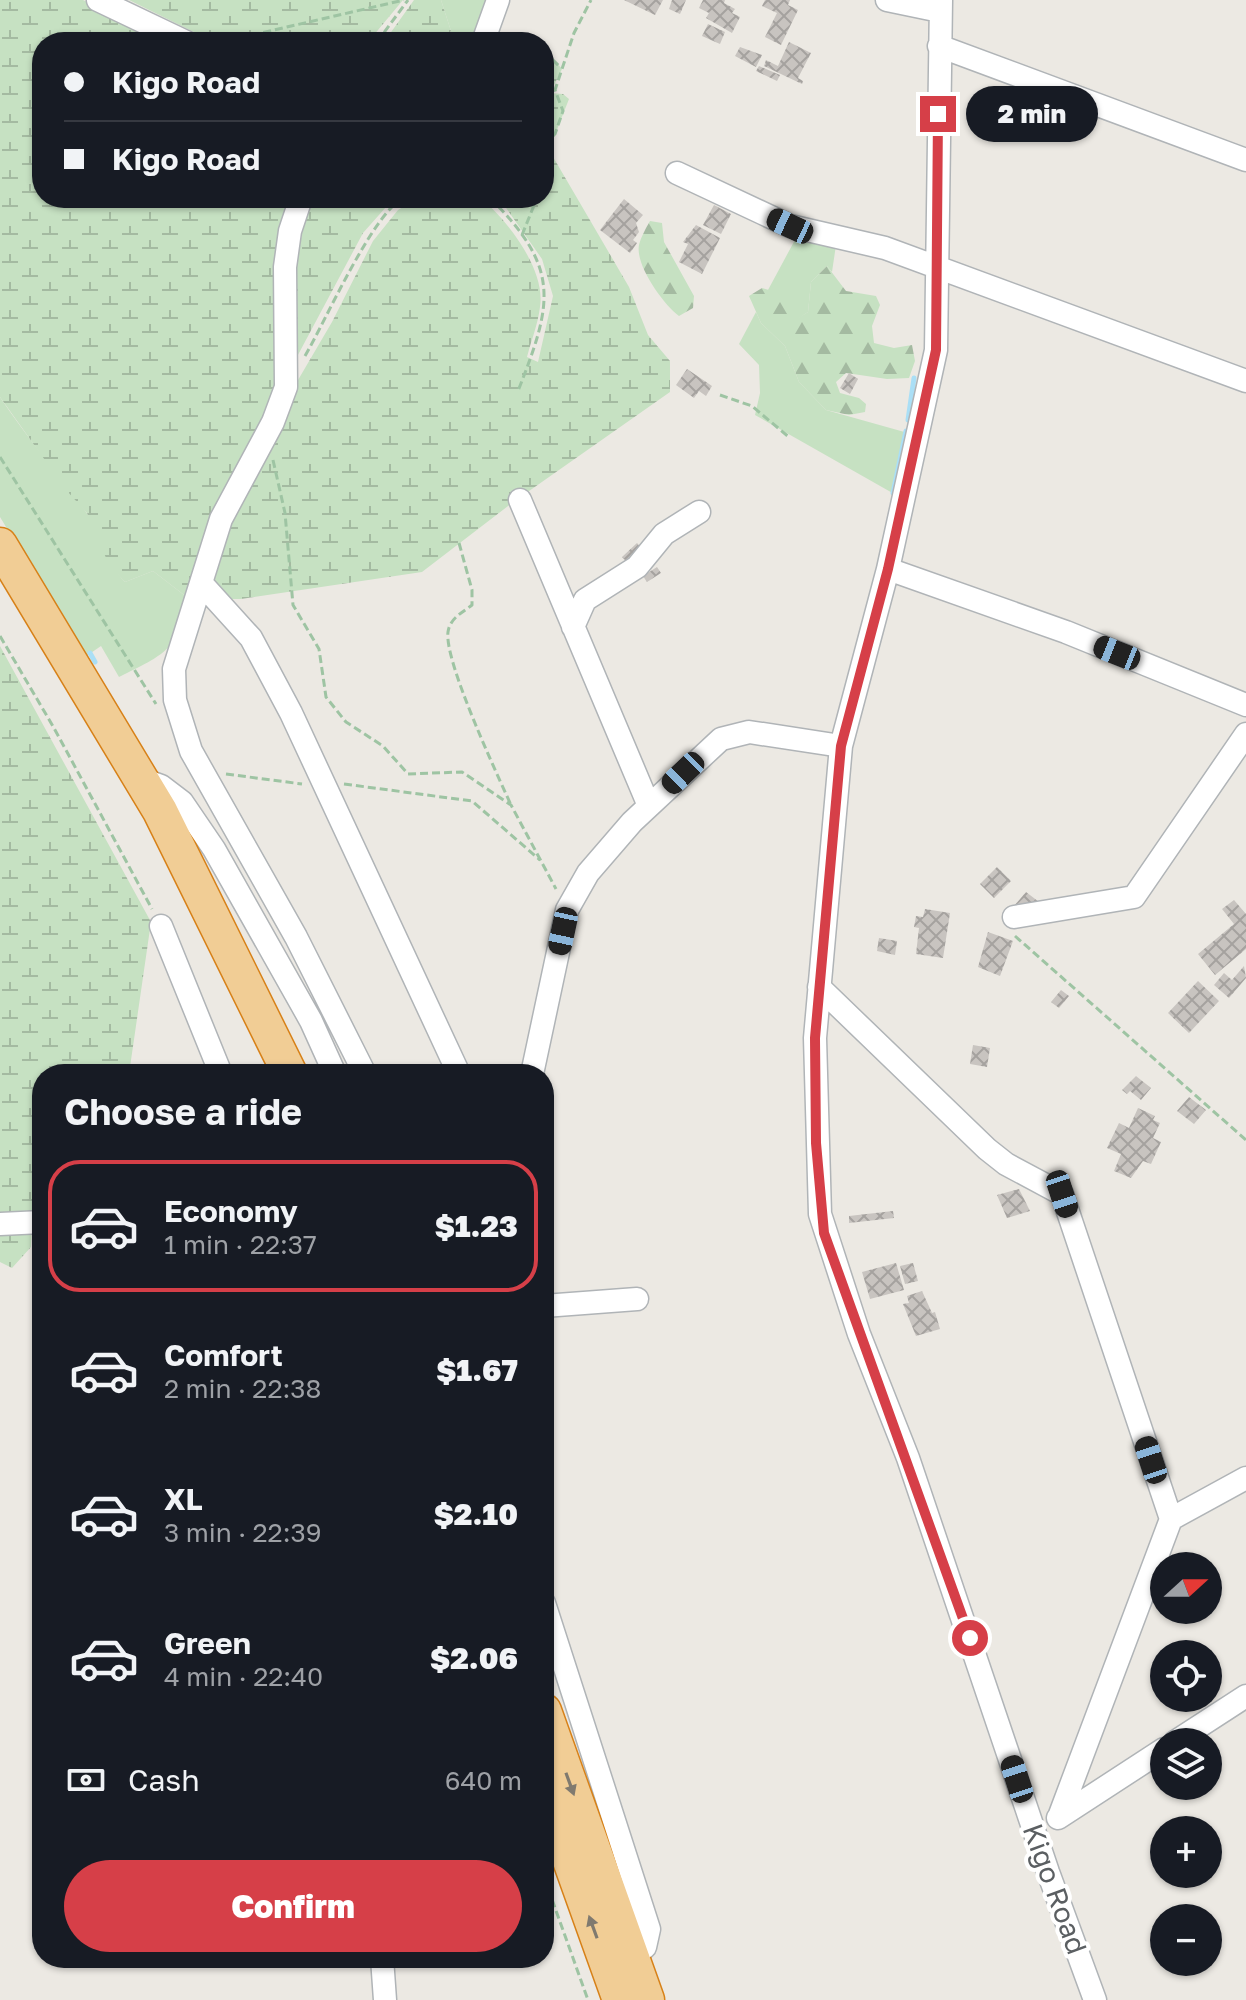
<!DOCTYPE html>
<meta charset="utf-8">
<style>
body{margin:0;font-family:"Golos Text",sans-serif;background:#242831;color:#f1f3f6;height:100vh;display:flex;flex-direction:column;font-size:30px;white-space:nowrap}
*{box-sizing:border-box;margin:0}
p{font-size:26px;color:#9ea1a6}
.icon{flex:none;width:44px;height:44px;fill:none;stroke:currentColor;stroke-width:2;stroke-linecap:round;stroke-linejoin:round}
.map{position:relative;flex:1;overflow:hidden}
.drawer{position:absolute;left:32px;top:1064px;width:522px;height:904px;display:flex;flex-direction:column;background:#171b24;border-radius:32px;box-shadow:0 2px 6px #0004}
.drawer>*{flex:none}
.banner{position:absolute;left:32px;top:32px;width:522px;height:176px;border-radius:32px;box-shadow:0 2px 6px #0004;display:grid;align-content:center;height:176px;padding:0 32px;background:#171b24}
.needle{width:52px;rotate:69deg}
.tools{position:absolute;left:1150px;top:1552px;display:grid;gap:16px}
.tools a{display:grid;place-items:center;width:72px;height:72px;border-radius:50%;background:#171b24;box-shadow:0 2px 6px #0004;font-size:40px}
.end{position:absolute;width:36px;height:36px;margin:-18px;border:10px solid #d63f48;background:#fff;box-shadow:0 0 0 4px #fff}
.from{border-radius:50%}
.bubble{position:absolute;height:56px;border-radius:28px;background:#171b24;box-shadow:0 2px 6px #0004;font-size:26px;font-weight:800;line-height:56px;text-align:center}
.car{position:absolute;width:24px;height:48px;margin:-24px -12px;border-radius:10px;box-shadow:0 0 6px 2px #0007;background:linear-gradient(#222 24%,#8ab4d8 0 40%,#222 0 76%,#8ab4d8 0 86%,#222 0)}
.banner b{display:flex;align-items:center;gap:28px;height:76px;font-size:30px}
.banner b+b{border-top:2px solid #363941}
.banner i{width:20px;height:20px;background:#f1f3f6}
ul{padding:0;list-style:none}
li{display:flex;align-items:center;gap:24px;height:132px;margin:0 16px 12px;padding:0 16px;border:4px solid transparent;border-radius:32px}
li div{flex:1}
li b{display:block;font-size:30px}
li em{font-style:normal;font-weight:800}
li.active{border-color:#d63f48}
li>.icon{width:72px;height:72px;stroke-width:1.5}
h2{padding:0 32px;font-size:36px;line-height:96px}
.pay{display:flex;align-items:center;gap:20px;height:88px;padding:0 32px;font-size:30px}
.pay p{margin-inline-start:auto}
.button{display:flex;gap:16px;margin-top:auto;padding:16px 32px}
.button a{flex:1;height:92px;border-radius:48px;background:#d63f48;color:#fff;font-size:32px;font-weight:800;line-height:92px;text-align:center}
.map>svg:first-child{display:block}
.grass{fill:#c6e1c2}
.forest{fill:url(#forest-firs)}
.wetland{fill:url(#wetland-marsh)}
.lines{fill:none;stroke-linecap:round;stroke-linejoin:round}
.stream{stroke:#aadff6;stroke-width:5}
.building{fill:url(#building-cross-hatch)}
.minor-casing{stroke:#b0b4b7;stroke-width:25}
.highway-casing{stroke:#d78118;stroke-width:37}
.path{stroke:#9ec4a3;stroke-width:3;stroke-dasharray:8 4;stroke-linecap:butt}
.minor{stroke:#fff;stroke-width:22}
.highway{stroke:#f1cd95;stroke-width:34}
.oneway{fill:#807a6f}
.route{stroke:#d63f48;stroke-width:10}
.labels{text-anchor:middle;stroke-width:8;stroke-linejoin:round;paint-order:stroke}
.street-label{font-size:28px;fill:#5b5f62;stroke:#fff}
</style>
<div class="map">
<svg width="1246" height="2000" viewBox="0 0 1246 2000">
<defs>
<pattern id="forest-firs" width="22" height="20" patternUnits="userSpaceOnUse" patternTransform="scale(2)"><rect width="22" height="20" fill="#c6e1c2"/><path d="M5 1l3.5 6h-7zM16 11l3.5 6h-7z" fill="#a4baa1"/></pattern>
<pattern id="wetland-marsh" width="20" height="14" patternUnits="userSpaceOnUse" patternTransform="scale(2)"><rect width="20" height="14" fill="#c6e1c2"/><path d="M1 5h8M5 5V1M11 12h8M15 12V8" fill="none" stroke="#a4baa1"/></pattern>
<pattern id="building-cross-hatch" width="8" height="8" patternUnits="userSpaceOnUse" patternTransform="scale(2)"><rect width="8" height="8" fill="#c8c4c0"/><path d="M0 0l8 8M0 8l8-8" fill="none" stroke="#a5a29f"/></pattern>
</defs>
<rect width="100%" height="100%" fill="#ece9e3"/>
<path class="grass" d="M441,0H488L472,42H439L451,31Z
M796,238L836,245L832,272L827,266L811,282L808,312L795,321L768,290Z
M756,312L761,323L785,346L799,382L826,410L908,433L896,495L755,415L760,393L759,365L739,344Z
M0,397C26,437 58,473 86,512C102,535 104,559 125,582L153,571L188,598C178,651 165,654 119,677L101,646L85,657L0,517Z"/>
<path class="forest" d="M650,221L662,223L664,242L694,296L693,308L679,316C663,304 635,265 639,245C641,237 646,228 650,221Z
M827,266L846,291L876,296L880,305L872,326L874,343L894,348L912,345L915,361L909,378L887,379L846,373L836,382L840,393L859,398L866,404L865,412L849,415L826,410L799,382L785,346L761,323L749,296L762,288L786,295L795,320L808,312L811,282Z"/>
<path class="wetland" d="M0,0H83L168,42H42V198H296L281,389L210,519L188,598L153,571L125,582L109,565L87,513L67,491L0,397Z
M129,0H403L368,42H214Z
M414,0H441L451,31L439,42H384Z
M544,48L562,69L550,93L563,94L569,99L549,150L629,287L648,335L670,361V392L512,503L422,572L241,599H221L212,586L223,530L291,392L332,322L373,241L398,210L418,198H481C508,221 546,270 540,307C538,324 531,341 527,357L538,362L553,296L542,259L499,198H544Z
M309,198H394L363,233L291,368L294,274Z
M0,646L151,922L129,1074H42V1155L33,1203L31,1247L12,1268L0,1262Z"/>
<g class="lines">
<path class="stream" d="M908,420L914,378
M893,493L906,431
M90,653L95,662"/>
</g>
<path class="building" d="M624,0H663L655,15Z
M672,0H686L680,14L669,9Z
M703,0H725L724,3L735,9L732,13L740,17L732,33L706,18L709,13L699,8Z
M765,0H790L788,5L798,10L781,45L765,37L777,13L762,6Z
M708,24L725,32L720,44L702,36Z
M789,42L811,53L798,78L803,81L802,84L764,66L766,60L778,66Z
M740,47L762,55L756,67L735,56Z
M759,66L780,75L777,81L756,71Z
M624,199L643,215L636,223L639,232L633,240L637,243L630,253L600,230Z
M714,205L731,214L721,234L703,225Z
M696,225L720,238L702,274L679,262L688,244L683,242Z
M687,369L712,386L706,396L699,391L694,398L676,385Z
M849,373L858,379L850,394L840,388Z
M637,543L642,549L628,563L622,557Z
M657,567L661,573L647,582L643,576Z
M997,867L1011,881L994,898L980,884Z
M1026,892L1043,905L1025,927L1008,913Z
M1234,900L1246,914V949L1215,975L1198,954L1234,924L1222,909Z
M925,909L950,913L943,958L916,954L919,928L914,927L916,916L923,917Z
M988,932L1013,941L1000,976L978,967Z
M879,938L897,941L895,955L877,951Z
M1244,966L1246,978L1229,998L1214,985L1224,973L1232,980Z
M1198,981L1219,1001L1189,1033L1168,1013Z
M1061,990L1069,996L1059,1008L1051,1002Z
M973,1045L990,1048L987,1067L970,1064Z
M1136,1076L1151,1088L1141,1100L1130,1091L1127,1094L1122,1090Z
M1189,1097L1206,1110L1194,1124L1177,1111Z
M1138,1108L1155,1116L1153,1120L1160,1123L1153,1138L1161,1142L1151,1164L1143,1161L1131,1178L1114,1171L1121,1154L1107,1148L1119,1123L1129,1128Z
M1019,1189L1030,1211L1007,1218L997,1195Z
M893,1211L894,1218L849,1223V1216Z
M896,1263L904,1290L870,1299L862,1272Z
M913,1263L918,1281L905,1284L900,1266Z
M922,1291L932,1313L935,1312L940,1329L916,1336L903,1304L909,1303L907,1296Z"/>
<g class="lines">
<g class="minor-casing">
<path id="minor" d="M98,0L186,42
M887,0L940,11
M941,0L936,350L888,569L841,746L815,1038L820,1214L859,1334L908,1458L1048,1872L1095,2000
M483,42L498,0
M939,46L1246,160
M677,173L790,226L885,248L1246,381
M301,198L290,231L285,267L286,387L273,422L221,519L174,669L175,700L191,751L296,937L365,1074
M520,500L649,806
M888,569L1066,632L1246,705
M202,584L251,638L291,713L459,1074
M573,627L585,600L637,567L664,534L699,512
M142,779L161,786L182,802L214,849L311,1021L335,1074
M1014,917L1134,897L1246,734
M161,926L221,1074
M819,987L987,1149L1006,1164L1062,1194L1171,1519
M532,1074L567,910L588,873L632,822L721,739L749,732L841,746
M0,1224L42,1222
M544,1306L637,1299
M544,1603L649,1929L645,1947L632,1957
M1175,1742L1246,1696
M1059,1817L1171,1519L1246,1478
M1058,1818L1164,1749
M382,1958L385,2000"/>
</g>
<g class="highway-casing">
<path id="highway" d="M0,545L160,811L290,1074
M544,1711L647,2000
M544,1788L620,2000"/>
</g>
<path class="path" d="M503,38L528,42
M204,40L235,39L404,0
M377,42L408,0
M544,51L561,68
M544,144L555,134L563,111L555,90L574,33L591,0
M490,198C562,269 552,304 518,391
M522,235L537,198
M305,356C326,320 372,215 403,198
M720,395L752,406L790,438
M0,457L156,704
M273,460L285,513L293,605L319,649L326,697L346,722L383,746L408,774L462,772L511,805L556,889
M459,543L472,590V605C462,613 450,618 448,632C444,661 497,774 511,805
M0,636L54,728L152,909
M226,774L302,784
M344,784L472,801L540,860
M1015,936L1246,1140
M544,1877L588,2000"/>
<use href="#minor" class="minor"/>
<use href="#highway" class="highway"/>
</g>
<defs><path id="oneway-solid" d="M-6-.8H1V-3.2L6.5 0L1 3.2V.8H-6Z" transform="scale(2)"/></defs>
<g class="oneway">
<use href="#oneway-solid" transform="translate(570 1784) rotate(70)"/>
<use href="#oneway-solid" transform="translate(593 1927) rotate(-110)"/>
</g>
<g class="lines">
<path class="route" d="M938,114L936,350L888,569L841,746L815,1038L816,1143L824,1233L970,1638"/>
</g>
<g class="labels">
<g class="street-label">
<text transform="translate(1055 1889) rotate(70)" y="10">Kigo Road</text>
</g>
</g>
</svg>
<div class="tools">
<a><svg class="needle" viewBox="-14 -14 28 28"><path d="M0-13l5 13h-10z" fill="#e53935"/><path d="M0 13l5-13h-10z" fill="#9ea1a6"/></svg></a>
<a><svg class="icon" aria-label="locate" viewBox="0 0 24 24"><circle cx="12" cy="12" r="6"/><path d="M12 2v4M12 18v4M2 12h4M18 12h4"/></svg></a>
<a><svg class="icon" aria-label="layers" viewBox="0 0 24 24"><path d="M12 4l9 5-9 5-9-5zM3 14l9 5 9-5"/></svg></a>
<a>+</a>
<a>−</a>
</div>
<i class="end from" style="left:970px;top:1638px"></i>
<i class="end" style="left:938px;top:114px"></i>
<div class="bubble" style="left:966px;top:86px;width:132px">2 min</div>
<i class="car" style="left:790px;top:226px;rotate:295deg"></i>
<i class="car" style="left:1117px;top:653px;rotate:292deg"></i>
<i class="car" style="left:683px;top:773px;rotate:226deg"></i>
<i class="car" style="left:563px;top:931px;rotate:192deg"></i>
<i class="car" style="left:1062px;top:1194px;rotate:162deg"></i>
<i class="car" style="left:1151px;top:1460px;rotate:342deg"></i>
<i class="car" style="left:1017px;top:1779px;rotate:342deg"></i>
<div class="banner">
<b><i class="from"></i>Kigo Road</b>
<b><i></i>Kigo Road</b>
</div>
<section class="drawer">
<h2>Choose a ride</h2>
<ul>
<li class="active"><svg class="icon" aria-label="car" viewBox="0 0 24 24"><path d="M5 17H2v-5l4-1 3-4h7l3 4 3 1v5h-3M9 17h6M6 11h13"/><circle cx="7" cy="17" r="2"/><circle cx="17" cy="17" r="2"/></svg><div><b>Economy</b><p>1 min · 22:37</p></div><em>$1.23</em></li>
<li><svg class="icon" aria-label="car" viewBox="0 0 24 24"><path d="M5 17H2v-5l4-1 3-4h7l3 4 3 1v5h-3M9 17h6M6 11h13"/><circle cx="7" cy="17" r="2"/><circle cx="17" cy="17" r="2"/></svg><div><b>Comfort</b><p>2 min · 22:38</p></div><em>$1.67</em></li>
<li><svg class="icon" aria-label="car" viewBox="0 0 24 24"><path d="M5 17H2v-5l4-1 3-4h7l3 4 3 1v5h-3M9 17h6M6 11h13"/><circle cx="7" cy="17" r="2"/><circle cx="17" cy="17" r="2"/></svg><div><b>XL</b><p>3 min · 22:39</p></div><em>$2.10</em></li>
<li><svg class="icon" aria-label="car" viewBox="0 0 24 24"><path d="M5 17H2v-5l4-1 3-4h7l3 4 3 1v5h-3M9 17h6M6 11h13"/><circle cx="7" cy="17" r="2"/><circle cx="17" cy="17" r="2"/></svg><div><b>Green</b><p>4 min · 22:40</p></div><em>$2.06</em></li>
</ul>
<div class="pay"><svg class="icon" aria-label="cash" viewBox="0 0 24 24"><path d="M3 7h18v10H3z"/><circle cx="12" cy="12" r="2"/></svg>Cash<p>640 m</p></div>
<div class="button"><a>Confirm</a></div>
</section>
</div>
